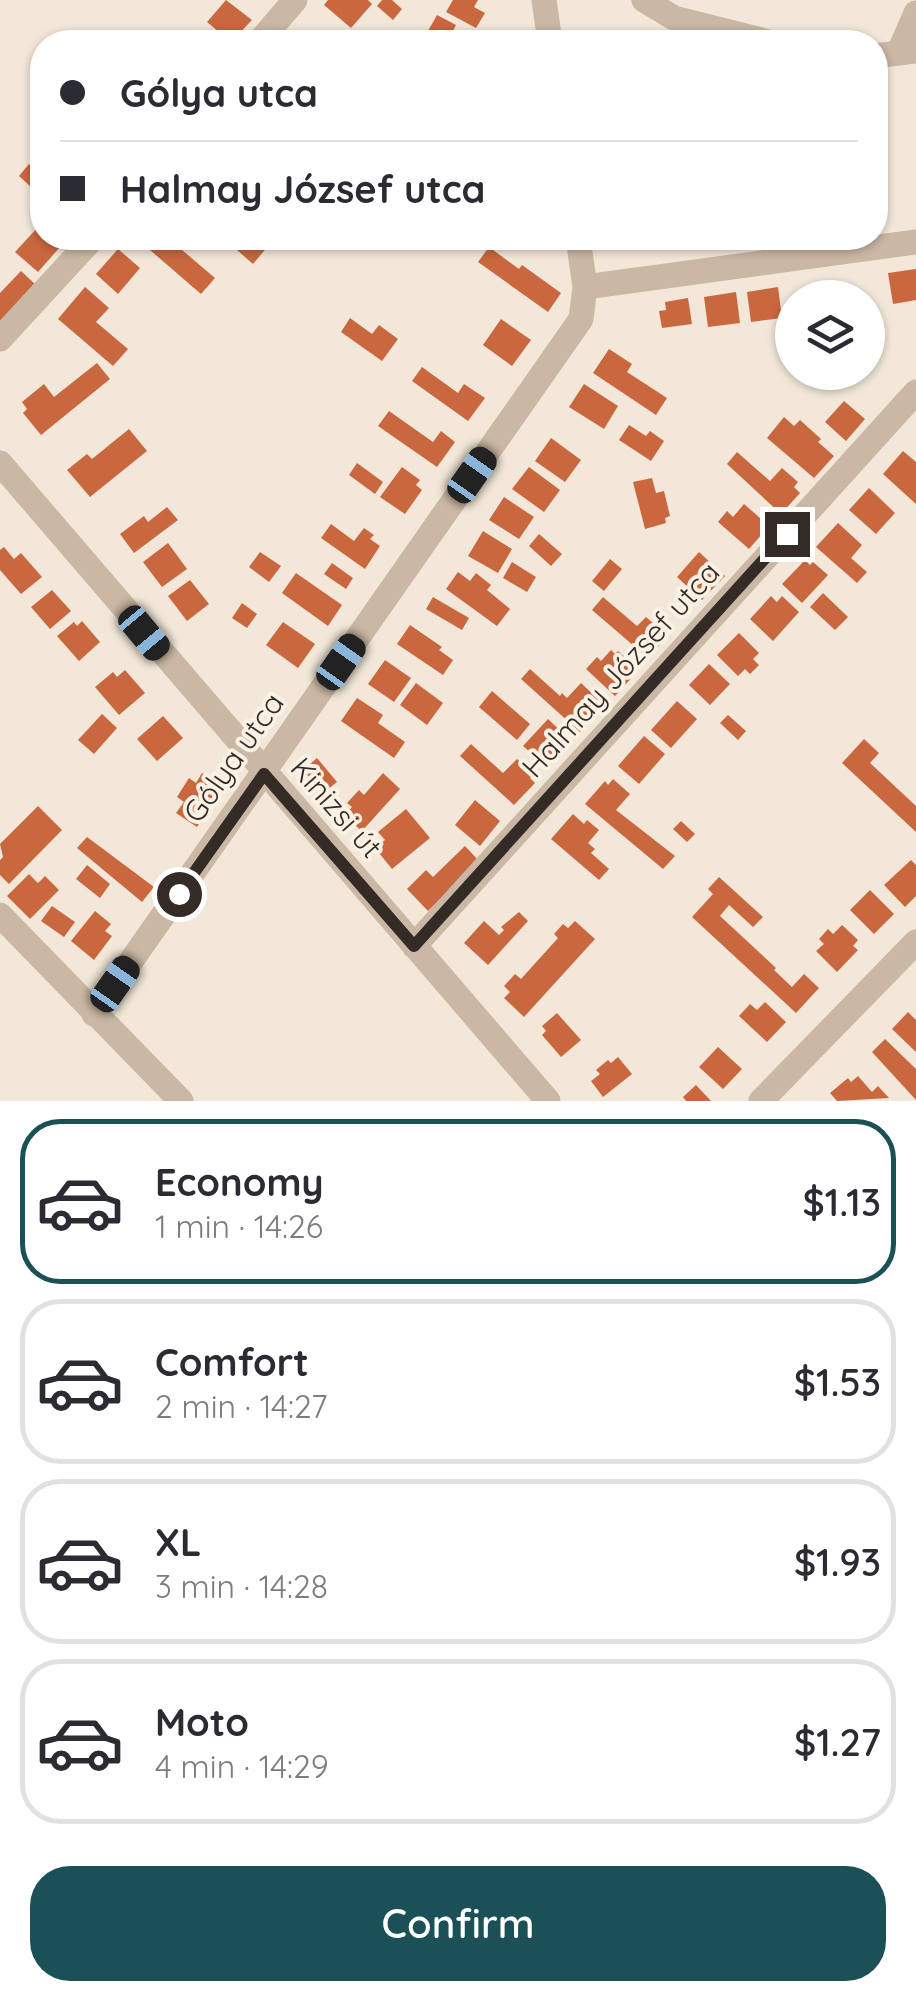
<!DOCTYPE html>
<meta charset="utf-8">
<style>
body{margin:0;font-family:Quicksand,sans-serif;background:#f2f2f3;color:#2b2b33;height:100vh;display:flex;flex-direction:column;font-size:38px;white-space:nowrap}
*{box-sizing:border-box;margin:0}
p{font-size:32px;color:#7c7c81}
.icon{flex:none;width:55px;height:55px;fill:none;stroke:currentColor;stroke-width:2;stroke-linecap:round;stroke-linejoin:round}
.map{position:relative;height:1101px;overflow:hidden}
.drawer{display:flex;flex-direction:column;background:#fff;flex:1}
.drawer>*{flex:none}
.banner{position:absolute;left:30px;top:30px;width:858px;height:220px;border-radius:40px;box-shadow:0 2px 8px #0004;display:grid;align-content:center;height:220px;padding:0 30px;background:#fff}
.fabs{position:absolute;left:775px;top:280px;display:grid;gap:20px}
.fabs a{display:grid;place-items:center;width:110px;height:110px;border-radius:50%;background:#fff;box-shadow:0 2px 8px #0004;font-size:50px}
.end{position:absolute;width:45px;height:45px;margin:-22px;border:12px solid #352b26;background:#fff;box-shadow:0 0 0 5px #fff}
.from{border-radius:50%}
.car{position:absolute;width:30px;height:60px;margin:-30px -15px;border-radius:12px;box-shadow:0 0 8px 2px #0007;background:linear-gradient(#222 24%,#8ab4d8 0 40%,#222 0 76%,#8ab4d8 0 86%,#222 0)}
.banner b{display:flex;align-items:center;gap:35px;height:95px;font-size:38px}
.banner b+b{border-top:2px solid #e1e1e2}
.banner i{width:25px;height:25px;background:#2b2b33}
ul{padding:18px 0 0;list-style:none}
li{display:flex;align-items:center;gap:30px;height:165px;margin:0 20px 15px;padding:0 10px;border:5px solid #e1e1e2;border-radius:40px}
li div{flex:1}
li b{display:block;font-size:38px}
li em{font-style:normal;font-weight:600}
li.selected{border-color:#1b5057}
li>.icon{width:90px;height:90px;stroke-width:1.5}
.action{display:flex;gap:20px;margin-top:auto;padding:20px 30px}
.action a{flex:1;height:115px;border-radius:40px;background:#1b5057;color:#fff;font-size:40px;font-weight:600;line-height:115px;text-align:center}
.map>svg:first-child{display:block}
.building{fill:#c9673f}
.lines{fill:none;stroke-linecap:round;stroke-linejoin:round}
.minor{stroke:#cab7a4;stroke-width:25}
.route{stroke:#352b26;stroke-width:12}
.labels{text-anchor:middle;stroke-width:8;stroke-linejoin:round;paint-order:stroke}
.street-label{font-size:30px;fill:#352b26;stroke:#f9f1e4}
</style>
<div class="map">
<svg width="916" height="1101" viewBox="0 0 916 1101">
<rect width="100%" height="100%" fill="#f2e7d8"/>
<path class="building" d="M226,0L252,20L231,42L207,22Z
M328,0H368L372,4L351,28L324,5Z
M382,0H392L402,9L393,20L377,6Z
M453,0H478L474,7L485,13L476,28L446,12Z
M437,15L456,25L452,33L463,39L461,42H433L424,38Z
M29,164L42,176V197L19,176Z
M38,227L42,231V238H50L60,247L38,272L15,252Z
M136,238H168L215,278L201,294Z
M233,238H275L253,264L229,243Z
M489,247L519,269L522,265L561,293L548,312L478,262Z
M118,249L140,268L118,294L96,274Z
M916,269V300L893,304L888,273Z
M21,271L36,285L0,323V293Z
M85,287L109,308L96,322L128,349L113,366L58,319Z
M778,287L782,318L751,322L747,292Z
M736,292L740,323L708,327L704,297Z
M688,298L692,324L662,328L659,311L666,310L665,302Z
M350,318L372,334L379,325L398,339L382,361L341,332Z
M501,319L531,340L512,366L483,345Z
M609,349L632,364L627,372L667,398L656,415L593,373Z
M97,363L110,379L41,435L23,413L27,409L22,402L44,384L54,397Z
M422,367L458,393L464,384L485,398L468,421L412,381Z
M584,384L618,406L604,429L569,407Z
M844,401L865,419L846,441L825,422Z
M389,411L433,442L441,431L455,442L437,467L378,426Z
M784,417L794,426L800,420L821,439L818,442L834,456L814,478L767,438Z
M629,425L646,436L650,431L664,441L651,461L619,440Z
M129,429L147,451L90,497L67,470L87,454L92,459Z
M551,438L581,460L565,482L535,461Z
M903,451L916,462V504L883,474Z
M737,452L770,481L782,468L798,482L794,487L800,493L781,514L727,464Z
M357,463L383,482L375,494L349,475Z
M402,467L420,480L416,485L422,490L405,514L380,497Z
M529,467L560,490L544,512L512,489Z
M652,478L656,493L664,491L670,516L665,518L666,523L645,529L633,482Z
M869,488L895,513L876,534L849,510Z
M504,497L534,517L519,539L489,520Z
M744,504L769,526L749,549L718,522L727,511L733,517Z
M167,507L178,520L134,553L120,534L144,516L148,522Z
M838,523L862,545L851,558L867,572L857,583L816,547Z
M331,524L354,541L364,528L374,535L370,539L380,546L365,569L321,538Z
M483,531L512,549L498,573L468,556Z
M539,534L562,554L551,566L529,546Z
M168,543L187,569L162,587L143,562Z
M4,547L14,559L21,553L42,577L21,594L0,570V550Z
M260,552L281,566L269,582L249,567Z
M699,552L725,576L702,600L677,577Z
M610,559L622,569L604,591L592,581Z
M805,560L810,565L813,562L828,575L802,603L782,584Z
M512,562L536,577L527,592L503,578Z
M332,563L353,578L346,589L324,574Z
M458,572L470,581L476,573L491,585L487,590L510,609L497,626L446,589Z
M296,573L342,605L328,626L282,593Z
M190,580L209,604L187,621L168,596Z
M52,590L71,611L50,629L31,607Z
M823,593L848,617L835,630L810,607Z
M771,596L777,602L782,596L799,612L773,641L750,619Z
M433,597L469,618L462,630L426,609Z
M603,597L637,626L646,617L668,636L648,658L592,610Z
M242,603L257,614L247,628L232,618Z
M82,621L100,642L79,661L57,636L74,622L77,626Z
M283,622L315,644L298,668L266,645Z
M410,625L442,647L439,650L453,660L443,675L397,644Z
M739,633L759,653L753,659L759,665L750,674L745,669L738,676L717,655Z
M611,650L615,654L618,651L633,664L629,668L635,674L615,696L586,669L597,657L601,661Z
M385,660L411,678L394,702L368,684Z
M709,664L730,684L710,705L689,685Z
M530,669L560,696L562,693L567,698L581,683L598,699L595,703L601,709L580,732L521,679Z
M125,670L145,693L119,715L95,687L113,672L117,677Z
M416,683L443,703L427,725L400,705Z
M492,691L530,724L517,740L479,707Z
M357,698L383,715L378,723L405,742L394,758L341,721Z
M677,701L697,719L671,748L651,730Z
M102,714L117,728L94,754L78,740Z
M728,715L746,731L738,740L720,723Z
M163,716L183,738L157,761L137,739Z
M548,719L565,735L561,739L568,745L548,768L523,746Z
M644,736L665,754L639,784L618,766Z
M864,739L879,753L870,763L916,806V832L842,763Z
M471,744L503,773L517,759L533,773L530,778L535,783L514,805L460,756Z
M317,758L337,782L323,793L303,770Z
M202,773L223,786L197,827L176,813L184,802L177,797L189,778L196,783Z
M383,773L400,789L362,831L344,816L352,807L347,803L359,790L364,795Z
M613,779L630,794L616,810L675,856L663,869L585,804L605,781L608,785Z
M475,800L500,821L480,846L455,825Z
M38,806L62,830L9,884L0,875V860L3,857L0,844Z
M406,809L430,838L392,869L375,848L385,840L378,832Z
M573,814L584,824L587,820L599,830L588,843L595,849L591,853L609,869L599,880L551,839Z
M681,821L695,834L687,842L673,829Z
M87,837L154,887L142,902L77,848Z
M465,846L479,861L428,911L407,889L426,870L433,877Z
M911,860L916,865V896L905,907L884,885Z
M87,865L110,884L100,898L76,879Z
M29,874L38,883L45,876L59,890L30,919L7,896Z
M719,877L763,917L753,927L729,905L720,916L776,968L774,970L792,987L804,974L819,988L796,1013L692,917L713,894L708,889Z
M870,890L894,914L874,934L850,910Z
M52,906L75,922L64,937L41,921Z
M95,911L111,924L105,931L112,936L94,960L71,941Z
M519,912L528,921L488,965L464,943L484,921L499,935L504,930L501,927Z
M575,921L595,939L524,1017L504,998L510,992L504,986L515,974L521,979L558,938L554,934L563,924L568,928Z
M842,925L858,940L853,946L858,950L837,972L816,951L824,944L819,939L828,929L833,934Z
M765,1002L786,1022L767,1042L739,1016L750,1004L757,1010Z
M908,1012L916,1020V1052L892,1029Z
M557,1013L581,1040L561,1057L542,1035L546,1031L542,1026Z
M885,1039L916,1069V1100L872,1052Z
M718,1047L742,1069L723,1089L699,1067Z
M618,1057L632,1074L603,1097L591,1081L600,1074L596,1070L608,1060L611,1063Z
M858,1076L872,1092L878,1086L889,1098L837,1101L830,1093L848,1078L851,1082Z
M696,1085L711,1101H686L683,1097Z"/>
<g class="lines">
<path class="minor" d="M544,0L550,42
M644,0L674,18L769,42
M259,42L295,0
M899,52L916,13
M875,56L916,51
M585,287L916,242
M0,339L93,238
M0,463L548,1101
M0,915L181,1101
M414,946L916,392
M94,1014L581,319L585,287L578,238
M761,1101L916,942"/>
</g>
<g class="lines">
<path class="route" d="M179,894L264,774L414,946L787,534"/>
</g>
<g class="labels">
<g class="street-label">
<text transform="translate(621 670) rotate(-48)" y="10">Halmay József utca</text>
<text transform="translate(234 758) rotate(-55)" y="10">Gólya utca</text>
<text transform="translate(336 808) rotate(49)" y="10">Kinizsi út</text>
</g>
</g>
</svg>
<div class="fabs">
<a><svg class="icon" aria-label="layers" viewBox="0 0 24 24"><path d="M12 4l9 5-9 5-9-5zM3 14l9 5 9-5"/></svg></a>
</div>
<i class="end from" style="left:179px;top:894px"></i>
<i class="end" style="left:787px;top:534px"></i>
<i class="car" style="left:472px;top:475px;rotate:35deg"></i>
<i class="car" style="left:144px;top:633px;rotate:140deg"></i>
<i class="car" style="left:341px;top:662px;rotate:35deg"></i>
<i class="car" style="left:115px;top:984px;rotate:35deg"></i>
<div class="banner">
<b><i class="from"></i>Gólya utca</b>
<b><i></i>Halmay József utca</b>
</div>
</div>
<section class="drawer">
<ul>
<li class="selected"><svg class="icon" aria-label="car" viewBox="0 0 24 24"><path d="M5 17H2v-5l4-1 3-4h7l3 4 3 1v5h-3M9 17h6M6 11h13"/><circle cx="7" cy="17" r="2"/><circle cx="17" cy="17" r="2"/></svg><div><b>Economy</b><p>1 min · 14:26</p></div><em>$1.13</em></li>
<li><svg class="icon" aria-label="car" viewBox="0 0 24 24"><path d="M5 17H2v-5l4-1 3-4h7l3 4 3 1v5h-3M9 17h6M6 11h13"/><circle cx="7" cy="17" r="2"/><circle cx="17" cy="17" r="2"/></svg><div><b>Comfort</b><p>2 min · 14:27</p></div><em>$1.53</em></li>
<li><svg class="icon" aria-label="car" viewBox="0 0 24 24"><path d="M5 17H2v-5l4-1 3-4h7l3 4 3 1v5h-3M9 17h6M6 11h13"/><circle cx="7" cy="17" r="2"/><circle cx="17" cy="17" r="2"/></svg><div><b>XL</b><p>3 min · 14:28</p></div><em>$1.93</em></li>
<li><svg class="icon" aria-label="car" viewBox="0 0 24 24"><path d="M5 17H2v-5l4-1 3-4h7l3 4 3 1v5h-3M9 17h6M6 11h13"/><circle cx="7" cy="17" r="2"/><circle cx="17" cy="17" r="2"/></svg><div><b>Moto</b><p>4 min · 14:29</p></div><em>$1.27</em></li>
</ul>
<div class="action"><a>Confirm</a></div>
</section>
